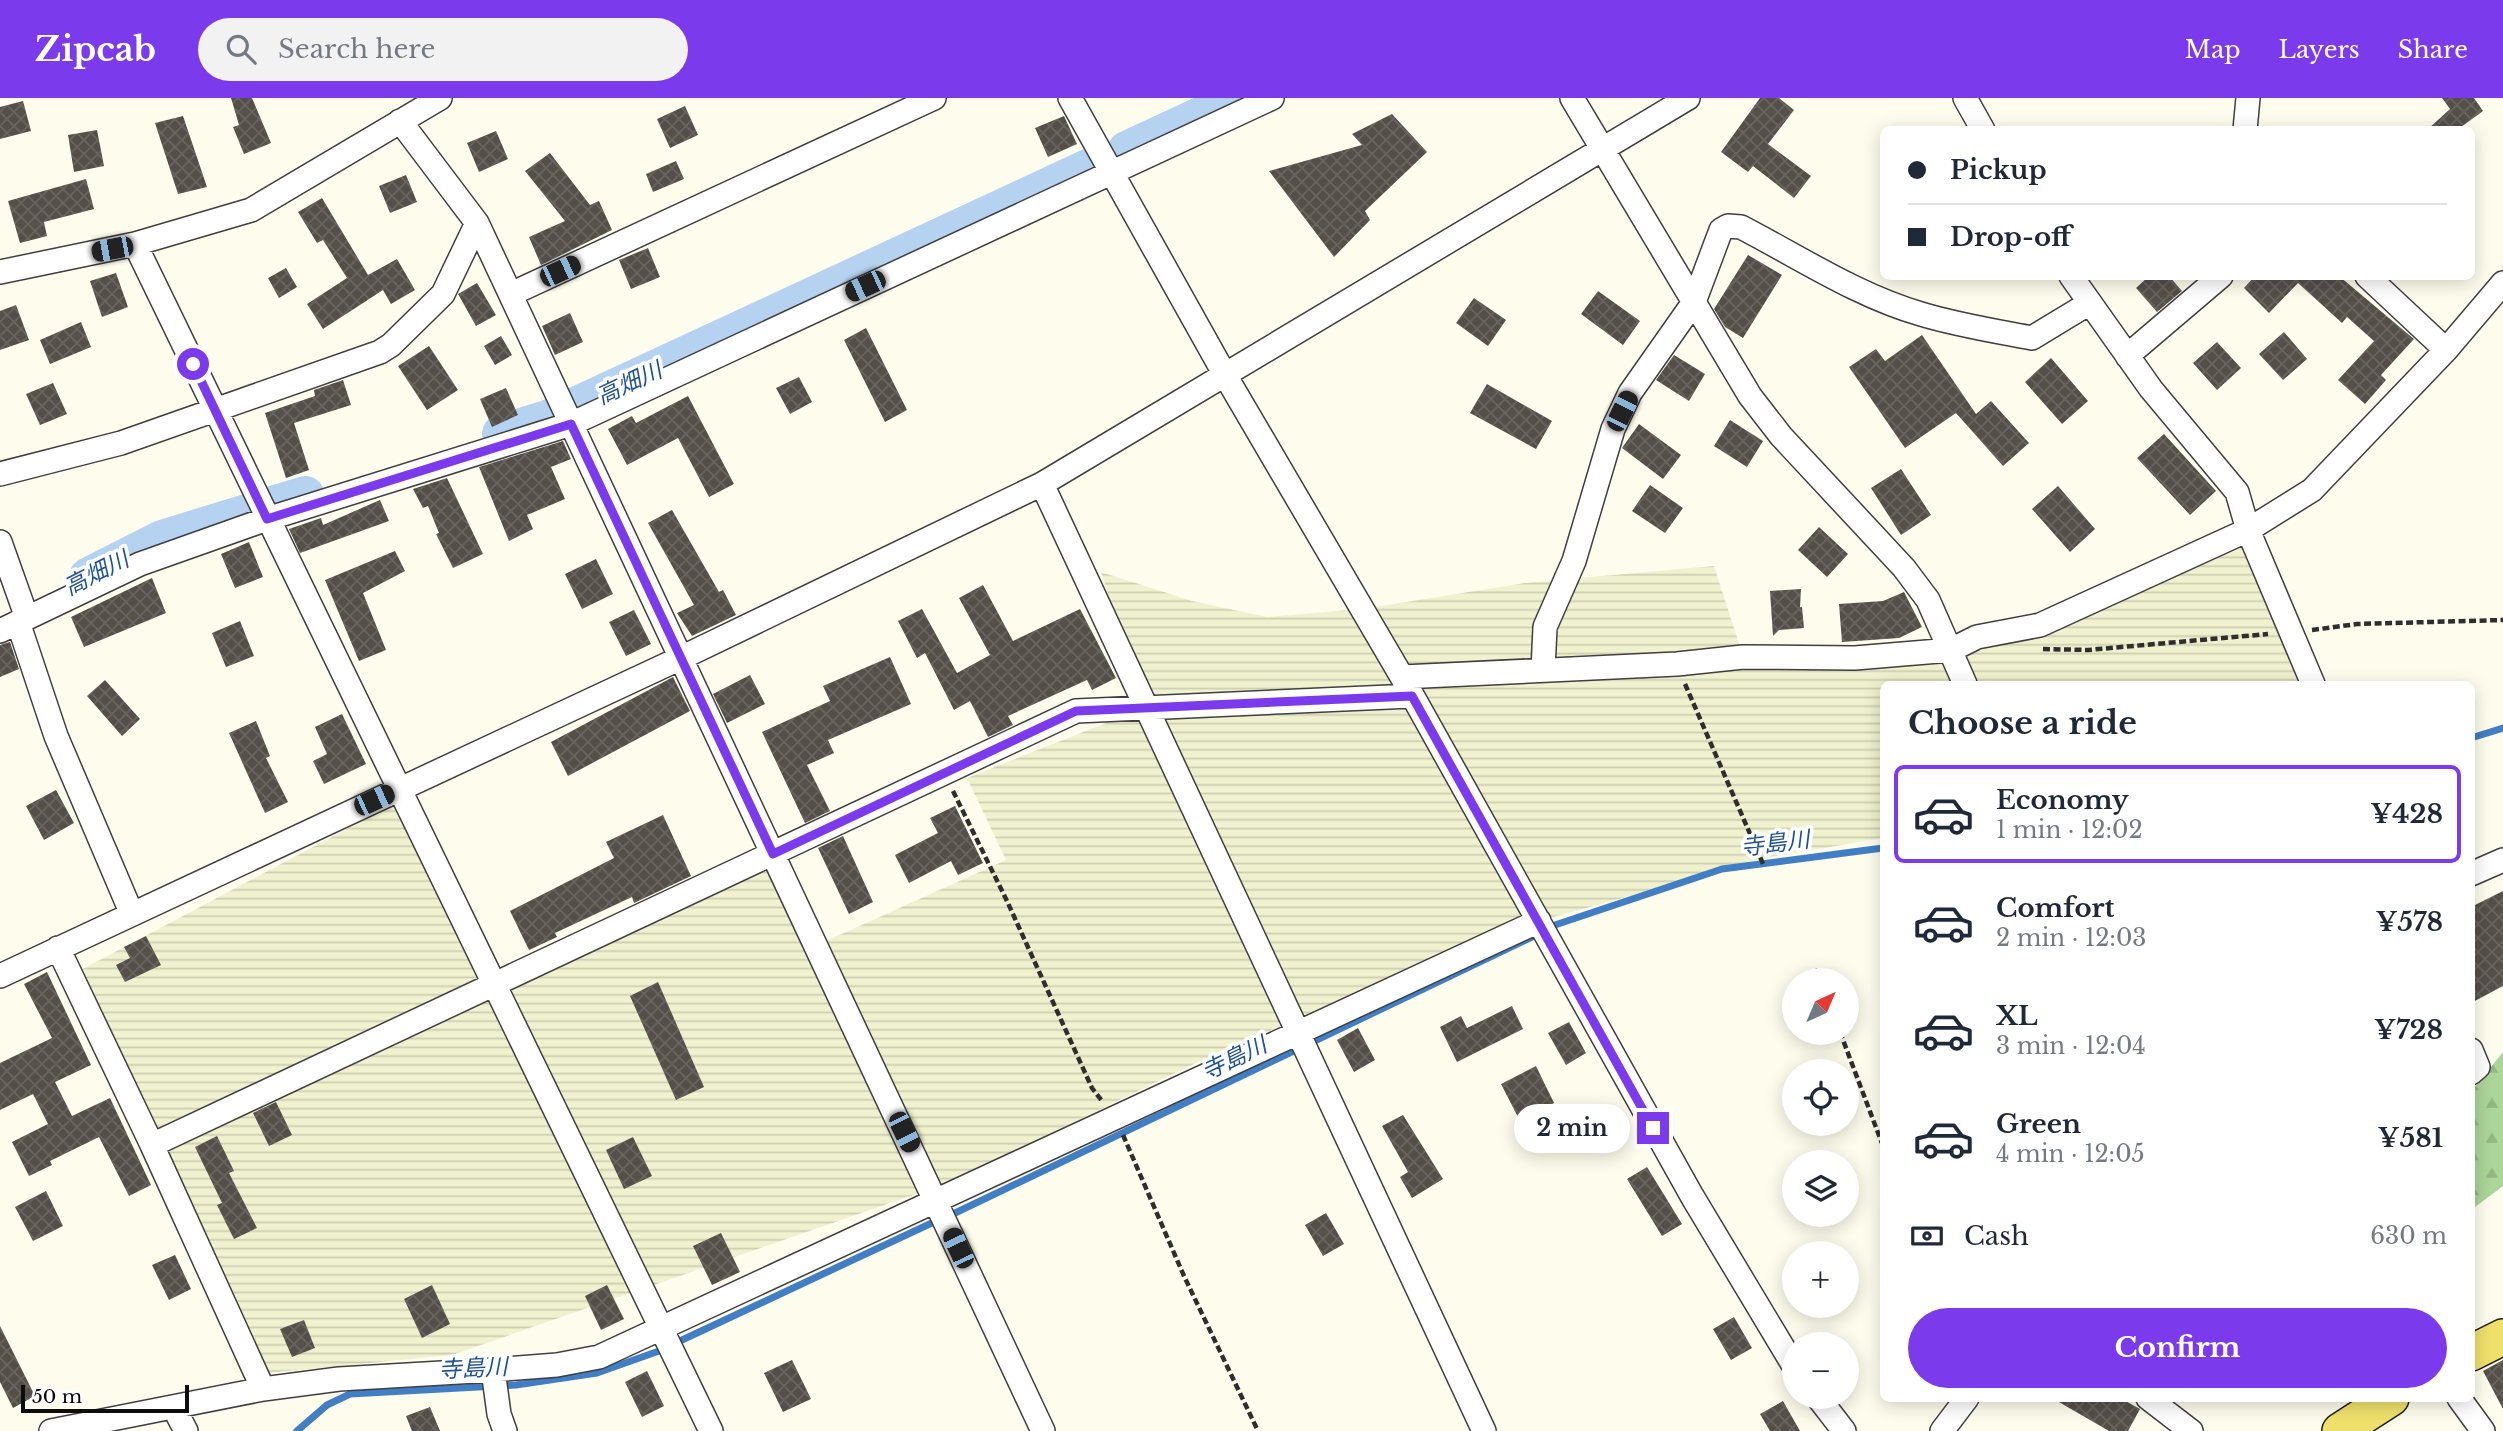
<!DOCTYPE html>
<meta charset="utf-8">
<style>
body{margin:0;font-family:"Libre Baskerville","Noto Sans JP",serif;background:#f2f2f3;color:#1f2937;height:100vh;display:flex;flex-direction:column;font-size:26px;white-space:nowrap}
*{box-sizing:border-box;margin:0}
p{font-size:23px;color:#747a83}
.icon{flex:none;width:38px;height:38px;fill:none;stroke:currentColor;stroke-width:2;stroke-linecap:round;stroke-linejoin:round}
.map{position:relative;flex:1;overflow:hidden}
.sheet{position:absolute;left:1880px;top:583px;width:595px;height:721px;display:flex;flex-direction:column;background:#fff;border-radius:10px;box-shadow:0 4px 18px #0003}
.sheet>*{flex:none}
.top-card{position:absolute;left:1880px;top:28px;width:595px;height:154px;border-radius:10px;box-shadow:0 4px 18px #0003;display:grid;align-content:center;height:154px;padding:0 28px;background:#fff}
.needle{width:46px;rotate:44deg}
.buttons{position:absolute;left:1782px;top:870px;display:grid;gap:14px}
.buttons a{display:grid;place-items:center;width:77px;height:77px;border-radius:50%;background:#fff;box-shadow:0 4px 18px #0003;font-size:35px}
.scale{position:absolute;left:21px;bottom:18px;width:168px;box-sizing:border-box;padding-left:7px;border:4px solid #0c0c0c;border-top:0;font-size:19px;line-height:24px;white-space:nowrap;color:#0c0c0c;-webkit-text-stroke:5px #fff;paint-order:stroke}
.end{position:absolute;width:32px;height:32px;margin:-16px;border:9px solid #7c3aed;background:#fff;box-shadow:0 0 0 4px #fff}
.from{border-radius:50%}
.bubble{position:absolute;height:49px;border-radius:24px;background:#fff;box-shadow:0 4px 18px #0003;font-size:23px;font-weight:700;line-height:49px;text-align:center}
.car{position:absolute;width:21px;height:42px;margin:-21px -10px;border-radius:9px;box-shadow:0 0 5px 2px #0007;background:linear-gradient(#222 24%,#8ab4d8 0 40%,#222 0 76%,#8ab4d8 0 86%,#222 0)}
.top-card b{display:flex;align-items:center;gap:24px;height:66px;font-size:26px}
.top-card b+b{border-top:2px solid #e0e1e3}
.top-card i{width:18px;height:18px;background:#1f2937}
ul{padding:0;list-style:none}
li{display:flex;align-items:center;gap:21px;height:98px;margin:0 14px 10px;padding:0 14px;border:4px solid transparent;border-radius:10px}
li div{flex:1}
li b{display:block;font-size:26px}
li em{font-style:normal;font-weight:700}
li.current{border-color:#7c3aed}
li>.icon{width:63px;height:63px;stroke-width:1.5}
h2{padding:0 28px;font-size:32px;line-height:84px}
.pay{display:flex;align-items:center;gap:18px;height:77px;padding:0 28px;font-size:26px}
.pay p{margin-inline-start:auto}
.action{display:flex;gap:14px;margin-top:auto;padding:14px 28px}
.action a{flex:1;height:80px;border-radius:42px;background:#7c3aed;color:#fff;font-size:28px;font-weight:700;line-height:80px;text-align:center}
header{display:flex;align-items:center;gap:42px;box-sizing:border-box;height:98px;padding:0 35px;background:#7c3aed;color:#fff}
header strong{font-size:33px}
nav{display:flex;gap:38px;margin-inline-start:auto;font-size:24px}
.search{width:490px;height:63px;background:#f2f2f3;display:flex;align-items:center;gap:18px;box-sizing:border-box;padding:0 24px;border-radius:38px;color:#747a83;font-size:26px}
.map>svg:first-child{display:block}
.farmland{fill:url(#farmland-rules)}
.forest{fill:url(#forest-firs)}
.lines{fill:none;stroke-linecap:round;stroke-linejoin:round}
.stream{stroke:#417ec3;stroke-width:7}
.river{stroke:#b5d3f1;stroke-width:40}
.building{fill:url(#building-cross-hatch)}
.minor-casing{stroke:#3f3f3f;stroke-width:26}
.primary-casing{stroke:#1d1d1d;stroke-width:38}
.path{stroke:#2e2e2e;stroke-width:4.5;stroke-dasharray:7 3.5;stroke-linecap:butt}
.minor{stroke:#fff;stroke-width:23}
.primary{stroke:#efe06c;stroke-width:35}
.route{stroke:#7c3aed;stroke-width:9}
.labels{text-anchor:middle;stroke-width:7;stroke-linejoin:round;paint-order:stroke}
.water-label{font-size:23px;font-style:italic;fill:#1f5195;stroke:#fff}
</style>
<header>
<strong>Zipcab</strong>
<div class="search"><svg class="icon" aria-label="search" viewBox="0 0 24 24"><circle cx="10" cy="10" r="6"/><path d="M15 15l6 6"/></svg>Search here</div>
<nav><a>Map</a><a>Layers</a><a>Share</a></nav>
</header>
<div class="map">
<svg width="2503" height="1333" viewBox="0 0 2503 1333">
<defs>
<pattern id="farmland-rules" width="6" height="5" patternUnits="userSpaceOnUse" patternTransform="scale(1.75)"><rect width="6" height="5" fill="#f0f2cf"/><path d="M0 2.5h6" fill="none" stroke="#cdceb1"/></pattern>
<pattern id="forest-firs" width="22" height="20" patternUnits="userSpaceOnUse" patternTransform="scale(1.75)"><rect width="22" height="20" fill="#acd599"/><path d="M5 1l3.5 6h-7zM16 11l3.5 6h-7z" fill="#93b683"/></pattern>
<pattern id="building-cross-hatch" width="8" height="8" patternUnits="userSpaceOnUse" patternTransform="scale(1.75)"><rect width="8" height="8" fill="#544f49"/><path d="M0 0l8 8M0 8l8-8" fill="none" stroke="#68645f"/></pattern>
</defs>
<rect width="100%" height="100%" fill="#fefded"/>
<path class="farmland" d="M2242,450L2304,586H1883V740L1776,758L1539,823L1223,952L948,1085L452,1257L267,1275L79,873L409,698L495,887L773,756L815,848L1006,762L967,680L1144,610L1101,474L1192,503L1267,519L1362,511L1525,485L1714,468L1743,558L1951,552L2106,505Z"/>
<path class="forest" d="M2503,954V1088L2471,1112V994Z"/>
<g class="lines">
<path class="stream" d="M2471,640L2503,630
M1555,827L1722,771L1883,750
M953,1116L1532,839
M682,1242L936,1123
M297,1333L327,1307L350,1296L516,1287L597,1275L659,1253"/>
<path class="river" d="M1127,53L1241,0
M502,336L550,321L1088,71
M89,479L162,442L305,398"/>
</g>
<path class="building" d="M231,0H252L271,45L244,56L233,29L239,27Z
M1760,0H1779L1794,12L1768,46L1811,78L1794,100L1753,68L1748,74L1721,54Z
M2442,0H2474L2483,13L2457,32H2427L2450,11Z
M23,3L31,33L0,41V9Z
M685,8L698,37L670,50L657,21Z
M1392,16L1427,54L1365,113L1370,122L1334,159L1269,73L1362,47L1352,36Z
M183,18L207,89L178,96L155,25Z
M1064,18L1077,46L1048,59L1035,30Z
M97,32L104,68L74,74L68,37Z
M496,33L508,61L479,74L467,45Z
M550,55L590,107L599,103L612,132L541,167L529,139L565,123L525,73Z
M676,63L684,81L653,94L646,76Z
M406,77L417,104L390,115L379,88Z
M86,81L94,111L44,124L47,138L20,145L8,103Z
M322,100L368,177L397,161L415,192L391,206L383,192L323,231L307,206L347,180L323,142L317,145L298,114Z
M648,150L660,179L631,191L619,162Z
M1748,157L1782,177L1743,240L1725,229L1714,211Z
M286,170L297,189L279,200L268,180Z
M116,175L128,209L102,219L90,183Z
M2149,178H2169L2182,193L2157,214L2136,190Z
M2255,178H2339L2414,241L2381,277L2386,282L2365,306L2338,282L2374,243L2347,219L2342,225L2298,185L2269,215L2244,190Z
M477,185L496,217L476,228L458,196Z
M1598,193L1640,223L1623,247L1581,216Z
M1474,200L1506,222L1488,248L1456,225Z
M16,207L29,242L0,252V213Z
M570,215L583,244L555,257L542,228Z
M81,224L91,249L50,266L40,242Z
M866,230L907,312L885,324L844,242Z
M2284,234L2307,261L2283,282L2259,256Z
M1922,237L1976,316L1991,303L2029,345L2003,368L1956,315L1905,350L1849,269L1876,251L1885,263Z
M501,238L512,257L495,267L484,248Z
M2217,244L2241,270L2217,292L2193,265Z
M429,248L458,292L427,312L398,268Z
M1674,257L1705,276L1689,303L1656,282Z
M2051,260L2088,303L2062,326L2025,284Z
M799,279L812,304L790,316L776,290Z
M343,282L351,307L294,325L309,372L286,380L265,315L315,298L314,292Z
M53,285L67,316L40,327L26,296Z
M1487,286L1552,323L1536,351L1470,315Z
M506,290L518,317L492,329L480,301Z
M688,298L734,386L709,399L678,340L627,367L608,331L632,318L636,325Z
M1730,322L1763,343L1747,369L1714,348Z
M1639,326L1681,357L1663,381L1622,350Z
M2164,336L2216,393L2190,417L2137,360Z
M563,343L571,361L551,369L565,401L527,417L533,431L509,443L479,369Z
M1901,371L1931,417L1901,437L1871,390Z
M447,380L483,456L453,470L436,436L439,435L428,408L423,410L413,391Z
M1650,387L1683,410L1665,435L1632,413Z
M2058,388L2095,431L2070,454L2032,411Z
M380,402L389,423L300,455L289,431L321,420L323,427Z
M672,412L719,494L723,492L736,517L692,538L677,515L694,507L648,425Z
M1819,429L1848,456L1827,479L1798,452Z
M249,444L263,479L235,490L221,456Z
M395,453L405,473L363,495L386,552L359,563L325,482Z
M596,461L613,496L582,511L565,476Z
M152,480L166,515L84,549L71,519Z
M983,487L1013,543L1080,511L1116,580L1092,592L1087,582L1008,618L1013,627L988,639L970,603L954,612L925,555L917,560L898,523L922,511L957,575L990,557L959,500Z
M1801,491L1800,509H1802L1804,530L1779,532L1773,538L1770,493Z
M1904,494L1922,529L1899,540L1842,544L1839,506L1883,503Z
M634,512L651,546L626,558L609,524Z
M240,523L254,558L226,569L212,535Z
M10,544L19,571L0,579V547Z
M890,559L911,606L828,642L834,655L807,667L830,713L805,725L762,634L830,603L823,588Z
M750,577L765,606L727,625L713,596Z
M673,579L690,613L568,678L551,644Z
M105,582L140,621L122,638L87,598Z
M342,616L366,666L324,686L313,663L327,656L315,629Z
M256,623L270,658L266,660L288,704L265,715L229,635Z
M56,692L74,725L44,742L26,708Z
M955,708L983,765L958,777L951,763L909,785L895,757L938,735L930,720Z
M663,717L691,778L634,805L632,799L555,835L557,839L529,852L510,813L614,760L606,744Z
M843,738L873,804L849,816L818,750Z
M2503,793V888L2471,905V809Z
M146,838L161,867L125,884L116,867L130,860L124,849Z
M47,874L91,967L55,984L72,1018L110,1000L151,1087L129,1098L99,1039L50,1063L52,1067L29,1078L12,1044L48,1026L33,996L0,1012V965L52,940L24,886Z
M658,884L704,989L676,1002L630,898Z
M1512,908L1523,931L1457,964L1440,929L1461,918L1467,930Z
M1569,924L1586,955L1566,967L1548,935Z
M1358,930L1375,962L1354,974L1337,942Z
M1536,968L1554,1005L1520,1023L1501,986Z
M276,1004L292,1037L269,1048L253,1015Z
M1403,1017L1443,1081L1412,1100L1400,1079L1408,1074L1382,1028Z
M217,1038L234,1073L229,1075L257,1130L234,1141L217,1107L222,1105L195,1049Z
M633,1039L652,1078L624,1091L606,1052Z
M1647,1069L1682,1126L1662,1138L1627,1081Z
M46,1093L63,1128L33,1143L15,1109Z
M1326,1115L1344,1146L1323,1158L1305,1127Z
M721,1135L740,1174L712,1187L693,1148Z
M175,1157L191,1191L169,1202L152,1167Z
M432,1187L450,1226L422,1240L404,1201Z
M607,1187L624,1221L601,1232L585,1198Z
M1734,1219L1752,1250L1731,1262L1713,1231Z
M304,1222L315,1250L292,1259L280,1231Z
M0,1228L35,1298L13,1310L0,1284Z
M792,1262L811,1301L783,1314L764,1275Z
M2503,1262V1311L2483,1273Z
M647,1273L664,1308L642,1319L625,1284Z
M2052,1300H2120L2140,1311L2128,1333H2109Z
M1783,1303L1800,1333H1770L1760,1316Z
M430,1309L440,1333H412L406,1318Z"/>
<g class="lines">
<g class="minor-casing">
<path id="minor" d="M1070,0L1225,277L1402,579L1692,1098L1794,1268
M1572,0L1750,298L1781,338L1904,470L1928,502L1965,586
M1965,0L1983,32
M400,23L477,125L1043,1333
M2245,32L2248,0
M135,146L711,1333
M0,174L135,146L251,112L440,0
M2071,178L2151,291L2237,394L2248,432L2313,586
M2367,178L2446,252
M511,196L934,0
M2127,258L2221,178
M0,376L121,345L380,254L391,247L443,196L477,125
M1042,386L1484,1333
M0,444L27,520
M18,524L56,638L131,814
M0,533L140,466L267,421L571,326L1272,0
M1543,572L1545,529L1574,463L1613,331L1630,295L1694,204L1721,132L1728,128L1741,129C1799,159 1858,198 1921,216C1957,227 1995,233 2032,240L2088,206
M1402,579L1677,566L1743,559L1855,560L1951,552L1977,539L2040,527L2248,432L2312,392L2446,252L2503,185
M2471,776L2503,762
M58,850L152,1047
M0,878L683,559L1042,386L1688,0
M2471,952L2478,969L2471,975
M493,1272L499,1316L505,1333
M263,1291L152,1047L1076,613L1412,598
M1817,1298L1844,1333
M2148,1300L2191,1333
M2459,1300L2483,1333
M174,1310L186,1333
M51,1333L263,1291L339,1281L493,1272L557,1267L599,1259L1539,823
M1942,1333L1967,1300"/>
</g>
<g class="primary-casing">
<path id="primary" d="M2471,1255L2503,1239
M2340,1333L2391,1300"/>
</g>
<path class="path" d="M2312,532L2357,526L2503,522
M2043,551L2088,552L2268,536
M1685,586L1764,768
M953,693L1007,803L1092,990L1102,1003
M1815,871L1820,882
M1840,934L1883,1048
M1123,1037L1184,1178L1258,1333"/>
<use href="#minor" class="minor"/>
<use href="#primary" class="primary"/>
</g>
<g class="lines">
<path class="route" d="M193,266L267,421L571,326L773,756L1076,613L1412,598L1653,1030"/>
</g>
<g class="labels">
<g class="water-label">
<text transform="translate(629 285) rotate(-25)" y="8">高畑川</text>
<text transform="translate(96 475) rotate(-27)" y="8">高畑川</text>
<text transform="translate(1775 745) rotate(-7)" y="8">寺島川</text>
<text transform="translate(1234 960) rotate(-26)" y="8">寺島川</text>
<text transform="translate(473 1270) rotate(-3)" y="8">寺島川</text>
</g>
</g>
</svg>
<div class="buttons">
<a><svg class="needle" viewBox="-14 -14 28 28"><path d="M0-13l5 13h-10z" fill="#e53935"/><path d="M0 13l5-13h-10z" fill="#747a83"/></svg></a>
<a><svg class="icon" aria-label="locate" viewBox="0 0 24 24"><circle cx="12" cy="12" r="6"/><path d="M12 2v4M12 18v4M2 12h4M18 12h4"/></svg></a>
<a><svg class="icon" aria-label="layers" viewBox="0 0 24 24"><path d="M12 4l9 5-9 5-9-5zM3 14l9 5 9-5"/></svg></a>
<a>+</a>
<a>−</a>
</div>
<div class="scale">50 m</div>
<i class="end from" style="left:193px;top:266px"></i>
<i class="end" style="left:1653px;top:1030px"></i>
<div class="bubble" style="left:1514px;top:1006px;width:116px">2 min</div>
<i class="car" style="left:112px;top:151px;rotate:259deg"></i>
<i class="car" style="left:560px;top:173px;rotate:65deg"></i>
<i class="car" style="left:865px;top:188px;rotate:245deg"></i>
<i class="car" style="left:1622px;top:313px;rotate:26deg"></i>
<i class="car" style="left:374px;top:702px;rotate:65deg"></i>
<i class="car" style="left:904px;top:1034px;rotate:154deg"></i>
<i class="car" style="left:958px;top:1150px;rotate:335deg"></i>
<div class="top-card">
<b><i class="from"></i>Pickup</b>
<b><i></i>Drop-off</b>
</div>
<section class="sheet">
<h2>Choose a ride</h2>
<ul>
<li class="current"><svg class="icon" aria-label="car" viewBox="0 0 24 24"><path d="M5 17H2v-5l4-1 3-4h7l3 4 3 1v5h-3M9 17h6M6 11h13"/><circle cx="7" cy="17" r="2"/><circle cx="17" cy="17" r="2"/></svg><div><b>Economy</b><p>1 min · 12:02</p></div><em>¥428</em></li>
<li><svg class="icon" aria-label="car" viewBox="0 0 24 24"><path d="M5 17H2v-5l4-1 3-4h7l3 4 3 1v5h-3M9 17h6M6 11h13"/><circle cx="7" cy="17" r="2"/><circle cx="17" cy="17" r="2"/></svg><div><b>Comfort</b><p>2 min · 12:03</p></div><em>¥578</em></li>
<li><svg class="icon" aria-label="car" viewBox="0 0 24 24"><path d="M5 17H2v-5l4-1 3-4h7l3 4 3 1v5h-3M9 17h6M6 11h13"/><circle cx="7" cy="17" r="2"/><circle cx="17" cy="17" r="2"/></svg><div><b>XL</b><p>3 min · 12:04</p></div><em>¥728</em></li>
<li><svg class="icon" aria-label="car" viewBox="0 0 24 24"><path d="M5 17H2v-5l4-1 3-4h7l3 4 3 1v5h-3M9 17h6M6 11h13"/><circle cx="7" cy="17" r="2"/><circle cx="17" cy="17" r="2"/></svg><div><b>Green</b><p>4 min · 12:05</p></div><em>¥581</em></li>
</ul>
<div class="pay"><svg class="icon" aria-label="cash" viewBox="0 0 24 24"><path d="M3 7h18v10H3z"/><circle cx="12" cy="12" r="2"/></svg>Cash<p>630 m</p></div>
<div class="action"><a>Confirm</a></div>
</section>
</div>
